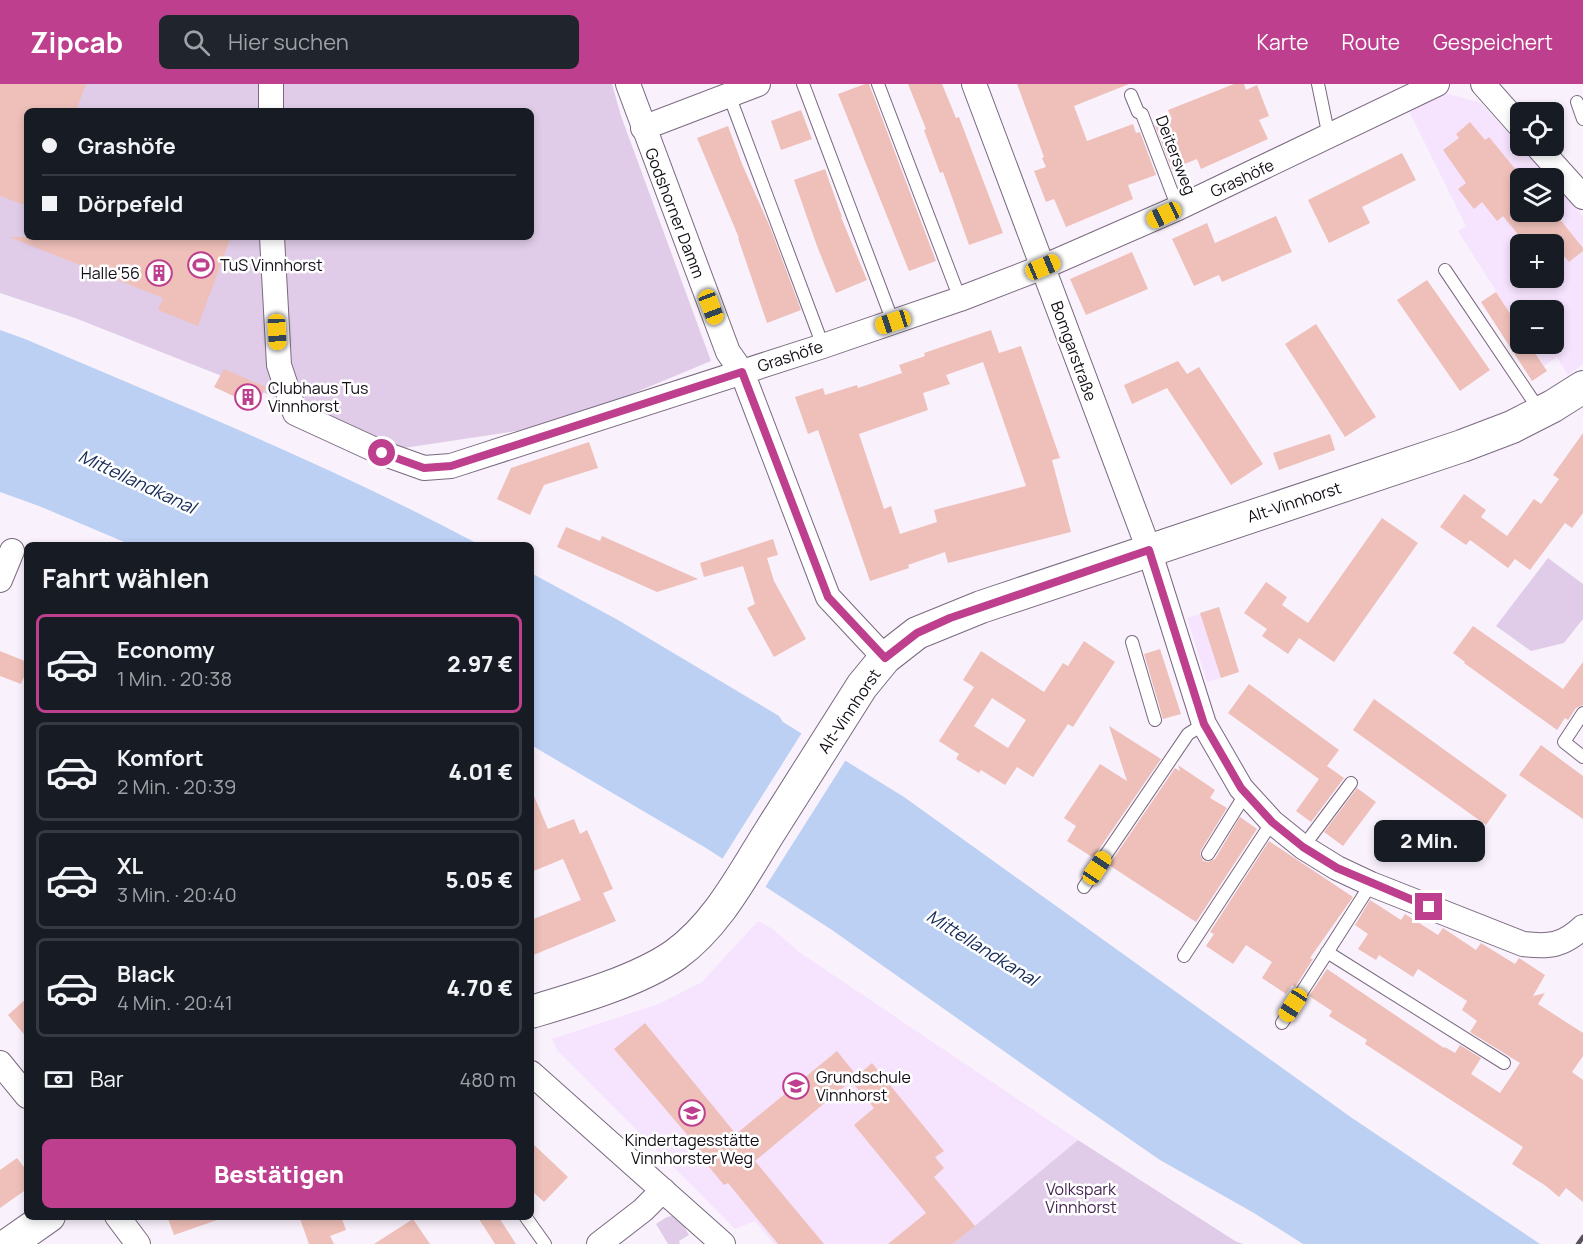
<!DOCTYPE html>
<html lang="de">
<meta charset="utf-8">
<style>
body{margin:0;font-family:Manrope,sans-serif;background:#20242c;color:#f1f3f6;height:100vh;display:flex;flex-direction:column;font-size:22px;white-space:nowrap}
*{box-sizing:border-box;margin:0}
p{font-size:20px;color:#9ea1a6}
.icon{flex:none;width:33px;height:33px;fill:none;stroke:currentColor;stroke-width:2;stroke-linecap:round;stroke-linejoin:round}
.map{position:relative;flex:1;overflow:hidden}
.details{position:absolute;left:24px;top:458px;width:510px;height:678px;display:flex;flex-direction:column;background:#171b24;border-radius:9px;box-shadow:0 3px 9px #0003}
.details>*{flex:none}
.banner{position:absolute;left:24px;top:24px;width:510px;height:132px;border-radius:9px;box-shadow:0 3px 9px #0003;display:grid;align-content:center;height:132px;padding:0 18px;background:#171b24}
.tools{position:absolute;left:1510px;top:18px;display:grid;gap:12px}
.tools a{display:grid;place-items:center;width:54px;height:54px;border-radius:9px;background:#171b24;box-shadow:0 3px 9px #0003;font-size:30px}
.end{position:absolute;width:27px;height:27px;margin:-14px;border:8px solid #bd3f8e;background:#fff;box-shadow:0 0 0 3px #fff}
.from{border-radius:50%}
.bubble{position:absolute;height:42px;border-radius:9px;background:#171b24;box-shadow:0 3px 9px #0003;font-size:20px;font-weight:800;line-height:42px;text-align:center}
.car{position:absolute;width:18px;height:36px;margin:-18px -9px;border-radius:8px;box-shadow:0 0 4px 2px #0007;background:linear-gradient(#f5c518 24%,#345 0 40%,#f5c518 0 76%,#345 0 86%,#f5c518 0)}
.banner b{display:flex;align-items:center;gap:21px;height:57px;font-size:22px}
.banner b+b{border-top:2px solid #363941}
.banner i{width:15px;height:15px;background:#f1f3f6}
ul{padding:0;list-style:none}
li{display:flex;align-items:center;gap:18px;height:99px;margin:0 12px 9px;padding:0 6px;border:3px solid #363941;border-radius:9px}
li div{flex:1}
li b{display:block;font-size:22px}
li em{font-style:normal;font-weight:800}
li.current{border-color:#bd3f8e}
li>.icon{width:54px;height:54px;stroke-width:1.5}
h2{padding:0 18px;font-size:27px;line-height:72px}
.pay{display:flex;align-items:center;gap:15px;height:66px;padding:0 18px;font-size:22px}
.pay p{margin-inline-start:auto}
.cta{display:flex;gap:12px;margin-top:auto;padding:12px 18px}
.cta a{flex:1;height:69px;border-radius:9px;background:#bd3f8e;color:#fff;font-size:24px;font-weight:800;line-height:69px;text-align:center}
header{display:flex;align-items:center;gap:36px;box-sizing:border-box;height:84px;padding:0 30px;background:#bd3f8e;color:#fff}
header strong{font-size:28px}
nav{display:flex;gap:33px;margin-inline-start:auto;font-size:21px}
.search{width:420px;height:54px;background:#20242c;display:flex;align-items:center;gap:15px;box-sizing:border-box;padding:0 21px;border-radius:9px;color:#9ea1a6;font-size:22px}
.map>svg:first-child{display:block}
.built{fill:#f6e3fd;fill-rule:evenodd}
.green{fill:#e0cce8;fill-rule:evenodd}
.water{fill:#bcd0f4}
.pier{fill:#f9f1fc}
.building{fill:#efc0ba;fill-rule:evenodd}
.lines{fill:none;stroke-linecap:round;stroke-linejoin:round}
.service-casing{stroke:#7a6980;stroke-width:14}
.minor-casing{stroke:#7a6980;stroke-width:26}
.tertiary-casing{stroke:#7a6980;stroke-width:34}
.service{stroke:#fff;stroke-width:12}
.minor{stroke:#fff;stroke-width:24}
.tertiary{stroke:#fff;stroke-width:32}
.rail{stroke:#58515a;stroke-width:4.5}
.route{stroke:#bd3f8e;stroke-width:8}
.labels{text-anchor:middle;stroke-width:5;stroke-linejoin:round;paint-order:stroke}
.street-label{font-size:16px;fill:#130d15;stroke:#fff}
.poi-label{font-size:16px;fill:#130d15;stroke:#fff;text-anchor:start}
.park-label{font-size:16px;fill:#472653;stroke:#fff}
.water-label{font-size:18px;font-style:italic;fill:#152b57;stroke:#fff}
</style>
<header>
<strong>Zipcab</strong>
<div class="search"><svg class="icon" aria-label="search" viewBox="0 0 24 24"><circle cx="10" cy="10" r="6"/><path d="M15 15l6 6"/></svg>Hier suchen</div>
<nav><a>Karte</a><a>Route</a><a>Gespeichert</a></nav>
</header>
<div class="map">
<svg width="1583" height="1160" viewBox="0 0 1583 1160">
<rect width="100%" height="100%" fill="#f9f1fc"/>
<path class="built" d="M1441,8L1481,19L1549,94H1521V128H1554V100L1583,133V280L1568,291L1557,273L1544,282L1530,260H1554V226H1521V246L1458,147L1466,142L1408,25ZM1521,160H1554V194H1521Z
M1219,523L1239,588L1207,598L1187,534Z
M758,837L774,846L799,868L1078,1056L953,1160H774L755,1137L735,1145L557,966L552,955L659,920L702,898Z"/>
<path class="green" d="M0,0H612L621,32L711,277L557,341L404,364L75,234L0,209ZM27,27H531V153H27Z
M1548,474L1583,500V535L1575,545L1564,559L1531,567L1496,542Z
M1078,1056L1235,1157L1243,1160H953Z
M672,1132L684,1142L689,1151L679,1157L680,1160H668L656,1140L667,1133Z"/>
<path class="water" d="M0,246L25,255C177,320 332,382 478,460H129L39,422L0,408Z
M531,489L618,536L779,632L783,638L904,713L1352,1034L1540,1160H1303L1254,1129L1160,1076L1069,1013L832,846L706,764L531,661Z"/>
<path class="pier" d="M803,647L847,674L764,805L721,777Z"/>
<path class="building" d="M0,0H86L76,27H27V122L0,112Z
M865,0H869L936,177L909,187L838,10Z
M908,0H942L956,34L959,33L1003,149L969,161L943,88L940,89L924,46L926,45Z
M1017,0H1129L1074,22L1087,57L1133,40L1136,49L1140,48L1156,91L1128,101L1133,115L1066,143L1054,115L1046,118L1034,87L1046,83L1042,74L1044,73Z
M1234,0H1244L1246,6L1257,1L1269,32L1259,36L1268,55L1201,85L1197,75L1172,85L1155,42L1172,35L1168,26Z
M801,26L812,55L781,66L771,37Z
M1470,38L1485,56L1489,53L1521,92V128H1554L1583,164V167L1569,178L1564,172L1554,180V160H1531L1521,149V154L1503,132L1497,137L1482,118L1474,125L1458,105L1466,99L1443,66L1459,54L1456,50Z
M728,42L742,80L770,143L801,226L767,239L738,154H739L697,54Z
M1402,69L1416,96L1362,123L1370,139L1329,159L1308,116Z
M825,85L842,133H841L867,196L836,209L817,162L794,96Z
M1276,132L1292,168L1222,198L1219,191L1194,202L1172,155L1207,139L1215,159Z
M9,153H231L198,242L158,226L163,214Z
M1132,168L1148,205L1086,231L1070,195Z
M1427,196L1490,286L1460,307L1397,216Z
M1496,208L1521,246V260H1529L1547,287L1532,297L1481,218Z
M1316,240L1376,333L1345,353L1285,260Z
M991,246L999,269L1021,262L1060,374L1052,376L1071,448L948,479L945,468L908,481L909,484L870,497L818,346L808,350L795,313L823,304L825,311L857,301L858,304L902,289L899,281L925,272L924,269ZM983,278L1026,402L934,426L937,438L900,450L891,422L884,425L859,350L928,326L923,309L950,300L946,291Z
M1178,277L1187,290L1199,283L1263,380L1231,401L1167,304L1132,320L1124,301Z
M224,285L266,303L257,323L214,303Z
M1583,349V429L1572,444L1565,439L1530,486L1515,475L1508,484L1470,456L1466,461L1440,443L1464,410L1486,426L1481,433L1507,452L1534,415L1541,420L1559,395L1553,391Z
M1330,350L1335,366L1279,386L1273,369Z
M589,358L598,384L544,401L530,431L497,415L511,384Z
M1382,434L1418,459L1334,578L1299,554L1288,570L1262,552L1267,545L1244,529L1266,498L1287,513L1282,521L1308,539Z
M566,443L600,457L602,452L698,495L657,508L557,463Z
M773,455L778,471L767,474L774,497L806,555L774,573L747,524L755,520L743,482L704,493L700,479Z
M1219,523L1239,588L1221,594L1200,529Z
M1473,542L1563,605L1583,578V621L1576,624L1568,636L1565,634L1557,646L1464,579L1465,578L1453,569Z
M1084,557L1115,578L1073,643L1068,640L1033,693L1017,683L1005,701L981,686L979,689L956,675L959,670L939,657L974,603L963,596L981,567L1044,608L1063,579L1068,582ZM992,614L1026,636L1008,664L974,642Z
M1160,565L1181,630L1163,635L1144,570Z
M0,567L27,578V586L21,600L0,592Z
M1249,600L1339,666L1327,682L1344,694L1311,738L1296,727L1319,695L1228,629Z
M1374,615L1507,711L1486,741L1353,646Z
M1109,642L1161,675L1095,771H1094L1092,773L1067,757L1076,742L1064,734L1100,680L1127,697Z
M1541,661L1583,692V735L1519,691Z
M1178,681L1215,706L1210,714L1227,724L1201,766L1200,770L1203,777L1208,778L1215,775L1240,733L1257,745L1196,838L1109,781L1175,684L1180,687Z
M1357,704L1376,718L1343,762L1324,748Z
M531,705L548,745L574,735L580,750L587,746L613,805L603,809L616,837L531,872V836L581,816L563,775L531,788Z
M1269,757L1353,813L1310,874L1313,875L1295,903L1292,901L1286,910L1262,894L1272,878L1246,861L1233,880L1206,862L1214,850L1210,848Z
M1370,816L1401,836L1405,830L1438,851L1443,844L1476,866L1481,859L1515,880L1519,874L1545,891L1533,912L1545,909L1538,920L1583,949V972L1572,988L1583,996V1118L1566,1104L1559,1113L1546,1102L1512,1080L1523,1063L1365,960L1367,956L1329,932L1332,927L1309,912L1327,885L1444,964L1445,963L1455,969L1460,961L1481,974L1471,990L1500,1009L1520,979L1470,948L1477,937L1462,926L1467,917L1418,885L1413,893L1379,871L1376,876L1358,865L1368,850L1355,841Z
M27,914V954L8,931Z
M645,939L736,1050L837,967L857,992L755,1077L824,1160H778L728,1099L724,1101L704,1077L707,1074L614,965Z
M872,979L944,1067L935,1073L944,1084L934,1093L975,1142L953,1160H888L926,1129L854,1041L874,1024L851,997Z
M531,1058L568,1093L544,1118L531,1106Z
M17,1074L27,1087V1105L0,1124V1086Z
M167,1132H220V1135L174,1151Z
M299,1132H341L346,1146L330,1152L334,1160H309Z
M477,1132H498L516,1160H495Z
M413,1135L430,1160H374Z"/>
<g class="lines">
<g class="service-casing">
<path id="service" d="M803,0L893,238
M878,0L960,215
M1318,0L1329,53
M729,11L823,262
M1131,11L1138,28L1142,30L1178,124
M1577,18L1583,35
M1445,186L1540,327
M1132,558L1155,636
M1583,629L1564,658L1583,673
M1303,763L1351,699
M1208,770L1246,709
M1084,803L1188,650L1204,640
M1327,868L1504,979
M1184,872L1272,738
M1282,939L1371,800
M525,1132L545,1160"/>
</g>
<g class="minor-casing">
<path id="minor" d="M271,0V27
M628,0L728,268L742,288L828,513L885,574
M974,0L1149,466L1204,640L1241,704L1272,738L1303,763L1337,784L1371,800L1523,860C1549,863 1563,862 1583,843
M1483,0L1521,43
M643,44L758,0
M1537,62L1583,113
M272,153L279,281L295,329L382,369L424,384L451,382L823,262L960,215L1043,183L1178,124L1437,0
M0,496L12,467
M0,979L27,1012
M531,989L723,1160
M117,1132L138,1160
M599,1160L643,1126L663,1106"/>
</g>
<g class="tertiary-casing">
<path id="tertiary" d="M531,928C575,915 638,897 675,871C717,841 742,792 769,749C800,700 831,651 862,602L885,574L917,549L981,523L1462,362L1512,343L1553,322L1583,303
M9,1160L49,1132"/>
</g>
<use href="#service" class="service"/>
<use href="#minor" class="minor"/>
<use href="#tertiary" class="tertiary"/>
<path class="rail" d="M1578,1160L1583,1153"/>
</g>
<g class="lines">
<path class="route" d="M382,369L424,384L451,382L742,288L828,513L885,574L917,549L950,534L1149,466L1204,640L1241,704L1272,738L1303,763L1337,784L1429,823"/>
</g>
<defs>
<g id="stadium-ring" transform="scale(1.35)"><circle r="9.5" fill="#fff" stroke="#bd3f8e" stroke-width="1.5"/><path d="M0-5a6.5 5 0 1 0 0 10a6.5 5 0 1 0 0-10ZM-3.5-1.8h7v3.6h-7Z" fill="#bd3f8e"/></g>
<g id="building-ring" transform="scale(1.35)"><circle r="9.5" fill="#fff" stroke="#bd3f8e" stroke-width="1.5"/><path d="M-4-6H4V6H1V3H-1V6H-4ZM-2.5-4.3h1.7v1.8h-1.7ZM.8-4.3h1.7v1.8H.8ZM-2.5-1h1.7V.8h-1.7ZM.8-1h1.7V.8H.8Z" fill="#bd3f8e"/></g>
<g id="school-ring" transform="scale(1.35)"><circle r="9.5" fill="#fff" stroke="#bd3f8e" stroke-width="1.5"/><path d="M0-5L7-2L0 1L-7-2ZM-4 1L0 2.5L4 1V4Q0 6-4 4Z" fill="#bd3f8e"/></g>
</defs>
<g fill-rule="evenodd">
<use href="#stadium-ring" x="201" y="181"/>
<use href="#building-ring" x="159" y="189"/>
<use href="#building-ring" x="248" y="313"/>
<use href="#school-ring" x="796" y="1002"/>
<use href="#school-ring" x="692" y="1029"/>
</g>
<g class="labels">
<g class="street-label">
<text transform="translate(1176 71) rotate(69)" y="6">Deitersweg</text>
<text transform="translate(1242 94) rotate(-25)" y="6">Grashöfe</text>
<text transform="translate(675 129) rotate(69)" y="6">Godshorner Damm</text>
<text transform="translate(1074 267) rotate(70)" y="6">Bomgarstraße</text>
<text transform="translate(790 272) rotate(-18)" y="6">Grashöfe</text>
<text transform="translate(1294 418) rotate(-18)" y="6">Alt-Vinnhorst</text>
<text transform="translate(849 627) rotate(-56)" y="6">Alt-Vinnhorst</text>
</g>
<g class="poi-label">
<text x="220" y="187">TuS Vinnhorst</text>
<text x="140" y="195" text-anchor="end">Halle'56</text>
<text x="268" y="310">Clubhaus Tus<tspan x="268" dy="18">Vinnhorst</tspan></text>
<text x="816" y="999">Grundschule<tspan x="816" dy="18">Vinnhorst</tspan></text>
<text x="692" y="1062" text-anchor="middle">Kindertagesstätte<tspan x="692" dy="18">Vinnhorster Weg</tspan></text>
</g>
<g class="park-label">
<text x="1081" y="1111">Volkspark<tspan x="1081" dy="18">Vinnhorst</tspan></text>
</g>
<g class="water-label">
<text transform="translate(137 398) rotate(25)" y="6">Mittellandkanal</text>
<text transform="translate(982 864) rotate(32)" y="6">Mittellandkanal</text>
</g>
</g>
</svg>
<div class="tools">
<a><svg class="icon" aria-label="locate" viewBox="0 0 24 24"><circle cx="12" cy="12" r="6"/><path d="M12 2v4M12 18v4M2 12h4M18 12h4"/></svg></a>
<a><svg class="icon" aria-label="layers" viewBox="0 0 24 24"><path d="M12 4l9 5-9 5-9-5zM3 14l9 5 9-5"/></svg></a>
<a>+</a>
<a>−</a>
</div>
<i class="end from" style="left:382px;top:369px"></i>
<i class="end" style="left:1429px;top:823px"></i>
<div class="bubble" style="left:1374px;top:736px;width:111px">2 Min.</div>
<i class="car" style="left:1164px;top:131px;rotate:245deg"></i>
<i class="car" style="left:1043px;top:183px;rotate:67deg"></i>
<i class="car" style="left:711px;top:223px;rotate:159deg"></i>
<i class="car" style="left:893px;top:238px;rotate:252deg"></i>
<i class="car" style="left:277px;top:248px;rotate:177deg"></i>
<i class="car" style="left:1097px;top:784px;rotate:34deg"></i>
<i class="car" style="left:1293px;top:921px;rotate:213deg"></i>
<div class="banner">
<b><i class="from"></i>Grashöfe</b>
<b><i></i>Dörpefeld</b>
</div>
<section class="details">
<h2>Fahrt wählen</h2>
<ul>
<li class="current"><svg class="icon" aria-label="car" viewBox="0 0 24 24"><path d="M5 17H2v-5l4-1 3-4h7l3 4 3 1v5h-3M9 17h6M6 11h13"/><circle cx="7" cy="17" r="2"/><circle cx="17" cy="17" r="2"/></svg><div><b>Economy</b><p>1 Min. · 20:38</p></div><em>2.97 €</em></li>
<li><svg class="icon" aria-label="car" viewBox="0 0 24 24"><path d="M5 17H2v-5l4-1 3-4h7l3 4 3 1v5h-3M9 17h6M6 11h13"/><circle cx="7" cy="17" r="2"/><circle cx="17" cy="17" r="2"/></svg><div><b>Komfort</b><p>2 Min. · 20:39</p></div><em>4.01 €</em></li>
<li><svg class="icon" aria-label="car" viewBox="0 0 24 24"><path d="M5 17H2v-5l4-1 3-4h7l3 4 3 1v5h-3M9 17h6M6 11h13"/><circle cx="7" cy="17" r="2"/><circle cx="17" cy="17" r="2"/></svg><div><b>XL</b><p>3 Min. · 20:40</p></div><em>5.05 €</em></li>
<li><svg class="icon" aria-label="car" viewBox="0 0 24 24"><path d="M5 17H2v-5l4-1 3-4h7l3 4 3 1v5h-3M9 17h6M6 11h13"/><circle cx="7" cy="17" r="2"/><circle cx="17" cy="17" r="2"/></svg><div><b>Black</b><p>4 Min. · 20:41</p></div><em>4.70 €</em></li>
</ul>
<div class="pay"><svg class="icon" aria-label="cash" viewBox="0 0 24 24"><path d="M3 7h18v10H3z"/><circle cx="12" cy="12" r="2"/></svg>Bar<p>480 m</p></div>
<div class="cta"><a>Bestätigen</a></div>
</section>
</div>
